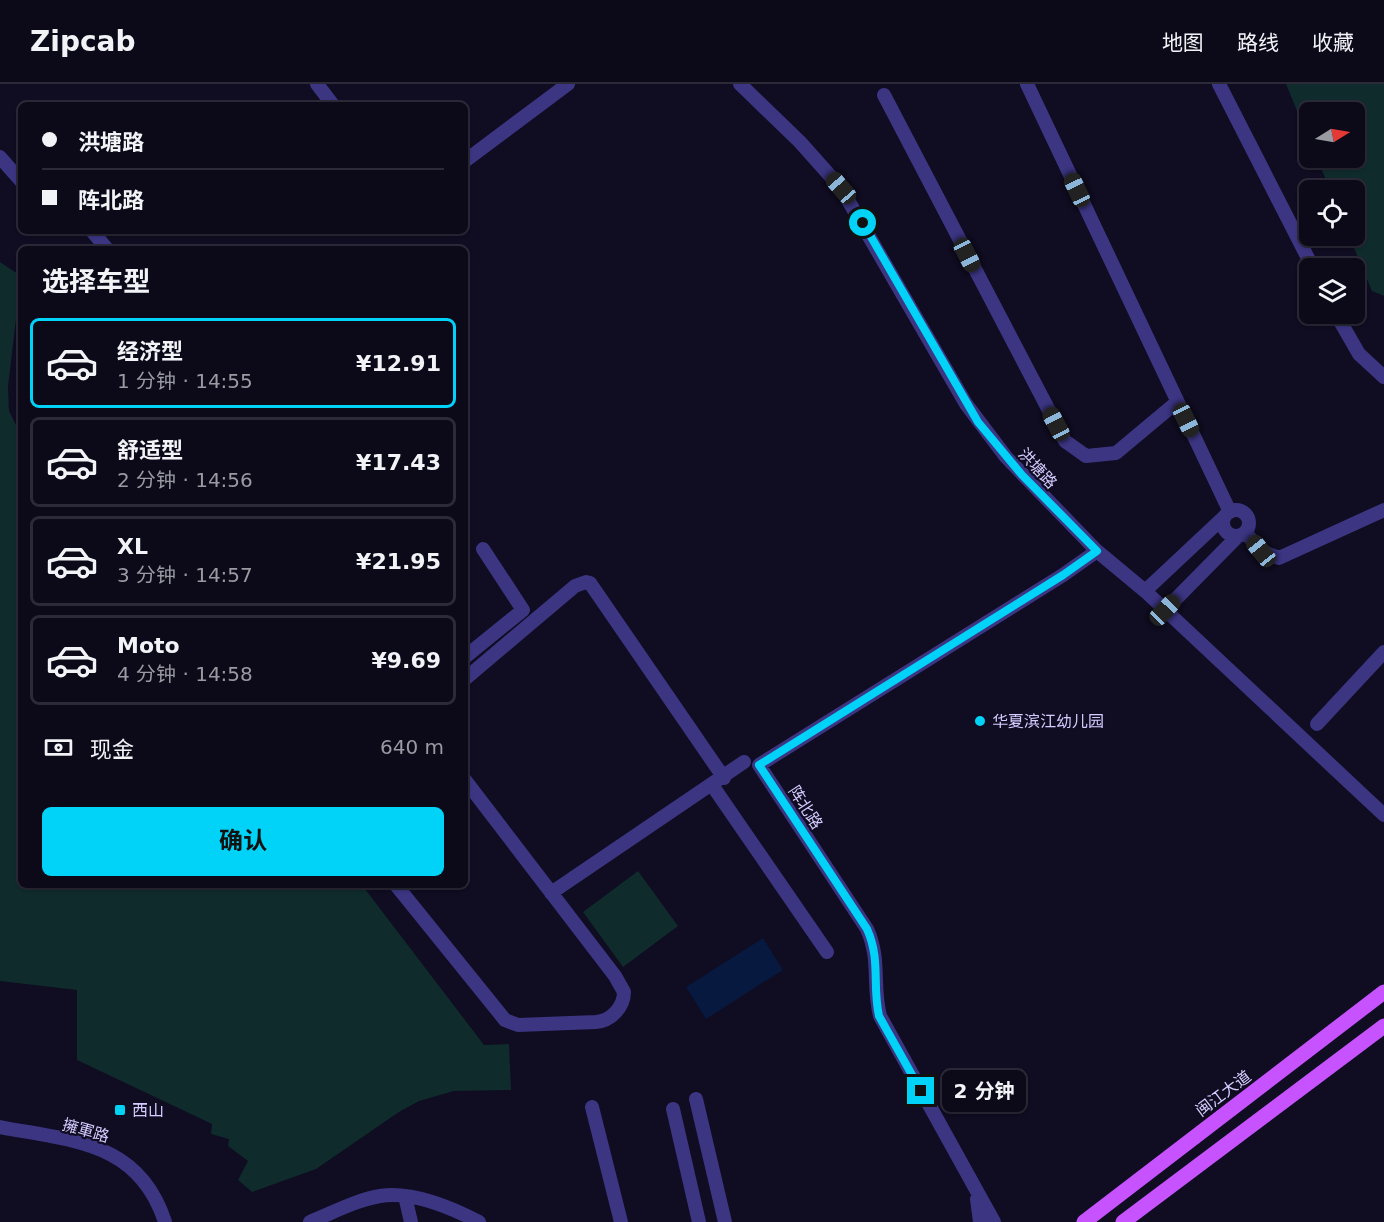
<!DOCTYPE html>
<html lang="zh">
<meta charset="utf-8">
<style>
body{margin:0;font-family:"DejaVu Sans","Noto Sans SC",sans-serif;background:#1a1726;color:#f1f3f6;height:100vh;display:flex;flex-direction:column;font-size:22px;white-space:nowrap}
*{box-sizing:border-box;margin:0}
p{font-size:20px;color:#9a9aa2}
.icon{flex:none;width:33px;height:33px;fill:none;stroke:currentColor;stroke-width:2;stroke-linecap:round;stroke-linejoin:round}
.map{position:relative;flex:1;overflow:hidden}
.panel{position:absolute;left:18px;top:162px;width:450px;height:642px;display:flex;flex-direction:column;background:#0c0919;border-radius:9px;box-shadow:0 2px 4px #0004,0 0 0 2px #2c2a38}
.panel>*{flex:none}
.hud{position:absolute;left:18px;top:18px;width:450px;height:132px;border-radius:9px;box-shadow:0 2px 4px #0004,0 0 0 2px #2c2a38;display:grid;align-content:center;height:132px;padding:0 24px;background:#0c0919}
.needle{width:39px;rotate:79deg}
.tools{position:absolute;left:1299px;top:18px;display:grid;gap:12px}
.tools a{display:grid;place-items:center;width:66px;height:66px;border-radius:9px;background:#0c0919;box-shadow:0 2px 4px #0004,0 0 0 2px #2c2a38;font-size:30px}
.end{position:absolute;width:27px;height:27px;margin:-14px;border:8px solid #00d3f7;background:#111;box-shadow:0 0 0 3px #111}
.from{border-radius:50%}
.bubble{position:absolute;height:42px;border-radius:9px;background:#0c0919;box-shadow:0 2px 4px #0004,0 0 0 2px #2c2a38;font-size:20px;font-weight:700;line-height:42px;text-align:center}
.car{position:absolute;width:18px;height:36px;margin:-18px -9px;border-radius:8px;box-shadow:0 0 4px 2px #0007;background:linear-gradient(#222 24%,#8ab4d8 0 40%,#222 0 76%,#8ab4d8 0 86%,#222 0)}
.hud b{display:flex;align-items:center;gap:21px;height:57px;font-size:22px}
.hud b+b{border-top:2px solid #2c2a38}
.hud i{width:15px;height:15px;background:#f1f3f6}
ul{padding:0;list-style:none}
li{display:flex;align-items:center;gap:18px;height:90px;margin:0 12px 9px;padding:0 12px;border:3px solid #2c2a38;border-radius:9px}
li div{flex:1}
li b{display:block;font-size:22px}
li em{font-style:normal;font-weight:700}
li.on{border-color:#00d3f7}
li>.icon{width:54px;height:54px;stroke-width:1.5}
h2{padding:0 24px;font-size:27px;line-height:72px}
.pay{display:flex;align-items:center;gap:15px;height:66px;padding:0 24px;font-size:22px}
.pay p{margin-inline-start:auto}
.action{display:flex;gap:12px;margin-top:auto;padding:12px 24px}
.action a{flex:1;height:69px;border-radius:9px;background:#00d3f7;color:#111;font-size:24px;font-weight:700;line-height:69px;text-align:center}
header{display:flex;align-items:center;gap:36px;box-sizing:border-box;height:84px;padding:0 30px;background:#0c0919;border-bottom:2px solid #2c2a38}
header strong{font-size:28px}
nav{display:flex;gap:33px;margin-inline-start:auto;font-size:21px}
.map>svg:first-child{display:block}
.green{fill:#0f2b2b}
.water{fill:#07193f}
.lines{fill:none;stroke-linecap:round;stroke-linejoin:round}
.minor{stroke:#3b3582;stroke-width:14}
.major{stroke:#c653ff;stroke-width:15}
.route{stroke:#00d3f7;stroke-width:8}
.poi-dot{fill:#00d3f7;stroke:#100c21;stroke-width:2}
.labels{text-anchor:middle;stroke-width:4.5;stroke-linejoin:round;paint-order:stroke}
.street-label{font-size:16px;fill:#d4ccff;stroke:#100c21}
.poi-label{font-size:16px;fill:#d4ccff;stroke:#100c21;text-anchor:start}
</style>
<header>
<strong>Zipcab</strong>
<nav><a>地图</a><a>路线</a><a>收藏</a></nav>
</header>
<div class="map">
<svg width="1384" height="1138" viewBox="0 0 1384 1138">
<rect width="100%" height="100%" fill="#100c21"/>
<path class="green" d="M1286,0H1384V212L1372,207L1349,152H1354V106H1330L1317,74H1354V28H1310L1309,56Z
M0,178L21,192L8,303L9,327L21,351V801H362L484,961L509,960L511,1006L454,1007L419,1017L399,1028L316,1085L252,1108L238,1096L248,1077L228,1062L229,1055L211,1050L212,1040L77,976V906L0,897Z
M638,787L678,842L623,883L583,828Z"/>
<path class="water" d="M763,854L783,886L706,935L686,903Z"/>
<g class="lines">
<path class="minor" d="M317,0L333,21
M740,0L800,58L841,104L966,320L1006,373L1097,467L1145,507L1384,731
M1027,0L1230,428
M1219,0L1313,184
M884,11L1065,357L1086,372L1116,369L1177,318
M0,73L21,97
M465,77L568,0
M92,147L107,165
M1336,230L1359,270L1384,293
M1223 439a13 13 0 1 1 26 0a13 13 0 1 1-26 0Z
M1245,448L1261,467L1279,474L1384,426
M1145,507L1225,432
M1165,526L1238,452
M465,573L523,526L483,465
M465,595L575,502L586,498L590,499L724,694
M1317,640L1384,568
M712,701L827,868
M396,801L505,936L518,941L596,938C611,937 624,923 624,908L615,892L465,696
M551,809L744,678
M696,1015L725,1138
M592,1023L621,1138
M673,1025L699,1138
M0,1043C72,1057 139,1057 165,1138
M405,1112L411,1138
M977,1115L980,1138
M310,1138C332,1129 356,1116 380,1112C411,1107 452,1124 479,1138
M994,1138L880,932C872,901 881,876 867,845L759,681L1063,491L1097,467"/>
<path class="major" d="M1084,1138L1384,908
M1123,1138L1384,942"/>
</g>
<g class="lines">
<path class="route" d="M863,139L978,338L1022,391L1097,467L1063,491L759,681L867,845C881,876 872,901 879,932L921,1007"/>
</g>
<g class="poi-dot">
<circle cx="980" cy="637" r="6"/>
<rect x="114" y="1020" width="12" height="12" rx="3"/>
</g>
<g class="labels">
<g class="street-label">
<text transform="translate(1038 384) rotate(47)" y="6">洪塘路</text>
<text transform="translate(806 723) rotate(57)" y="6">阵北路</text>
<text transform="translate(1223 1009) rotate(-37)" y="6">闽江大道</text>
<text transform="translate(86 1046) rotate(16)" y="6">擁軍路</text>
</g>
<g class="poi-label">
<text x="992" y="643">华夏滨江幼儿园</text>
<text x="132" y="1032">西山</text>
</g>
</g>
</svg>
<div class="tools">
<a><svg class="needle" viewBox="-14 -14 28 28"><path d="M0-13l5 13h-10z" fill="#e53935"/><path d="M0 13l5-13h-10z" fill="#9a9aa2"/></svg></a>
<a><svg class="icon" aria-label="locate" viewBox="0 0 24 24"><circle cx="12" cy="12" r="6"/><path d="M12 2v4M12 18v4M2 12h4M18 12h4"/></svg></a>
<a><svg class="icon" aria-label="layers" viewBox="0 0 24 24"><path d="M12 4l9 5-9 5-9-5zM3 14l9 5 9-5"/></svg></a>
</div>
<i class="end from" style="left:863px;top:139px"></i>
<i class="end" style="left:921px;top:1007px"></i>
<div class="bubble" style="left:942px;top:986px;width:84px">2 分钟</div>
<i class="car" style="left:841px;top:104px;rotate:319deg"></i>
<i class="car" style="left:1077px;top:106px;rotate:335deg"></i>
<i class="car" style="left:967px;top:171px;rotate:153deg"></i>
<i class="car" style="left:1186px;top:336px;rotate:154deg"></i>
<i class="car" style="left:1056px;top:340px;rotate:332deg"></i>
<i class="car" style="left:1261px;top:467px;rotate:321deg"></i>
<i class="car" style="left:1165px;top:526px;rotate:44deg"></i>
<div class="hud">
<b><i class="from"></i>洪塘路</b>
<b><i></i>阵北路</b>
</div>
<section class="panel">
<h2>选择车型</h2>
<ul>
<li class="on"><svg class="icon" aria-label="car" viewBox="0 0 24 24"><path d="M5 17H2v-5l4-1 3-4h7l3 4 3 1v5h-3M9 17h6M6 11h13"/><circle cx="7" cy="17" r="2"/><circle cx="17" cy="17" r="2"/></svg><div><b>经济型</b><p>1 分钟 · 14:55</p></div><em>¥12.91</em></li>
<li><svg class="icon" aria-label="car" viewBox="0 0 24 24"><path d="M5 17H2v-5l4-1 3-4h7l3 4 3 1v5h-3M9 17h6M6 11h13"/><circle cx="7" cy="17" r="2"/><circle cx="17" cy="17" r="2"/></svg><div><b>舒适型</b><p>2 分钟 · 14:56</p></div><em>¥17.43</em></li>
<li><svg class="icon" aria-label="car" viewBox="0 0 24 24"><path d="M5 17H2v-5l4-1 3-4h7l3 4 3 1v5h-3M9 17h6M6 11h13"/><circle cx="7" cy="17" r="2"/><circle cx="17" cy="17" r="2"/></svg><div><b>XL</b><p>3 分钟 · 14:57</p></div><em>¥21.95</em></li>
<li><svg class="icon" aria-label="car" viewBox="0 0 24 24"><path d="M5 17H2v-5l4-1 3-4h7l3 4 3 1v5h-3M9 17h6M6 11h13"/><circle cx="7" cy="17" r="2"/><circle cx="17" cy="17" r="2"/></svg><div><b>Moto</b><p>4 分钟 · 14:58</p></div><em>¥9.69</em></li>
</ul>
<div class="pay"><svg class="icon" aria-label="cash" viewBox="0 0 24 24"><path d="M3 7h18v10H3z"/><circle cx="12" cy="12" r="2"/></svg>现金<p>640 m</p></div>
<div class="action"><a>确认</a></div>
</section>
</div>
